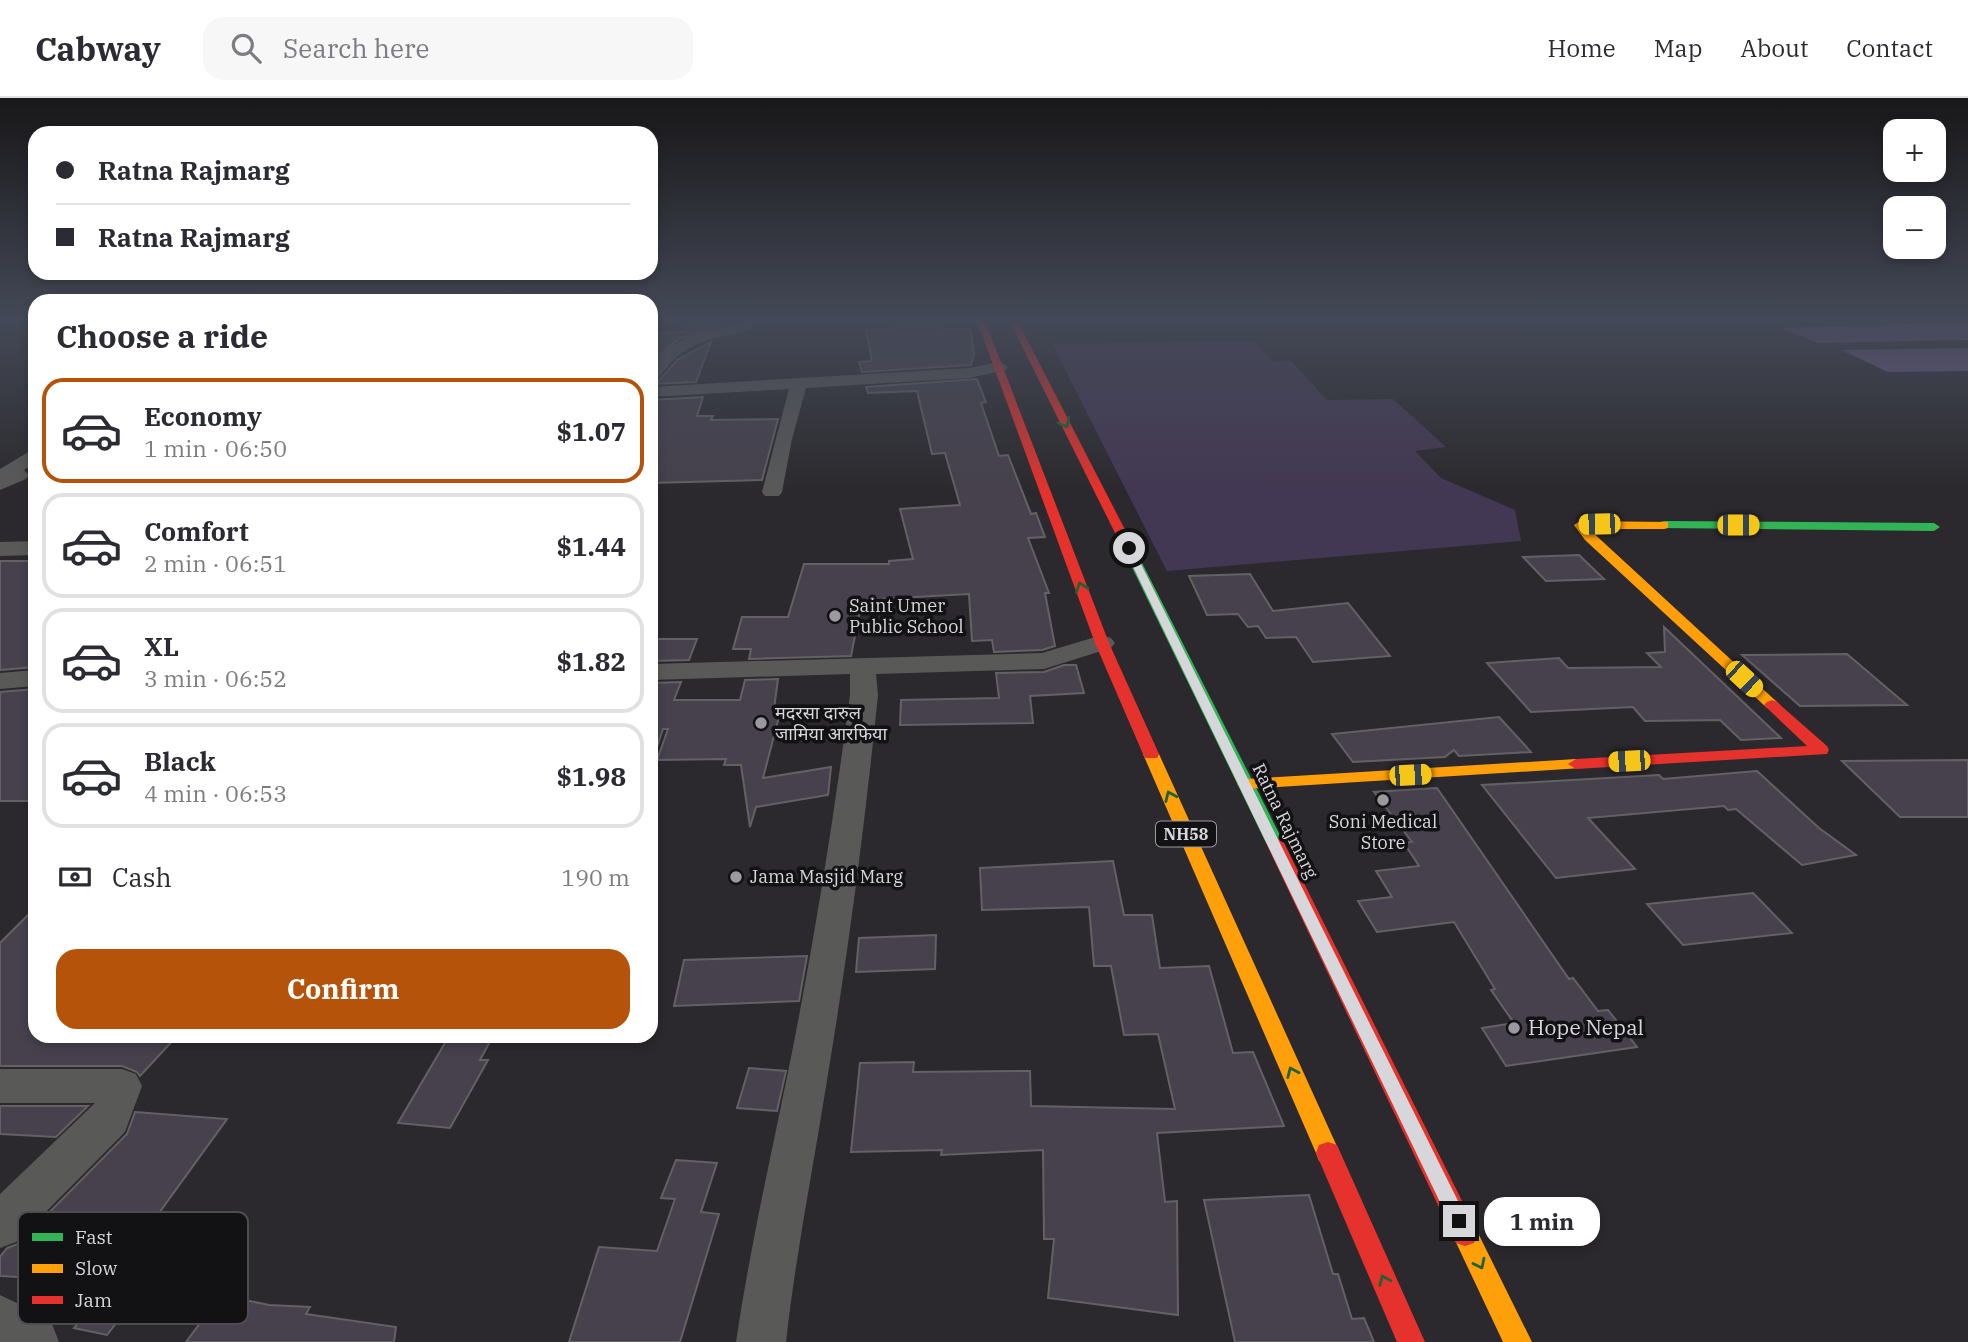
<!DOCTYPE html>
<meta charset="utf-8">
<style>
body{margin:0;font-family:"IBM Plex Serif","Noto Sans Devanagari",serif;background:#f7f7f7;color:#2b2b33;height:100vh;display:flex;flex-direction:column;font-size:26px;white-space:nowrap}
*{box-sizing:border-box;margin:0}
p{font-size:23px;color:#7c7c81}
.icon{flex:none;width:38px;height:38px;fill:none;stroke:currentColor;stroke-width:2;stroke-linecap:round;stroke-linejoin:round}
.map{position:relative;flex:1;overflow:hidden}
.drawer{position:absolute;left:28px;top:196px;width:630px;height:749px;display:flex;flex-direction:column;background:#fff;border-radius:21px;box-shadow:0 4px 10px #0003}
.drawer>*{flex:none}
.hud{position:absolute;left:28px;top:28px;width:630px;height:154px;border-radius:21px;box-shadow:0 4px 10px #0003;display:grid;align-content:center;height:154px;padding:0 28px;background:#fff}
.tools{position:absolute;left:1883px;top:21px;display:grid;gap:14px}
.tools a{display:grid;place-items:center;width:63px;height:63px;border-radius:14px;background:#fff;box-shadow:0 4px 10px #0003;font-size:35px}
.end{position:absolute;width:32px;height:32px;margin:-16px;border:9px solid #d7d6da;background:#111;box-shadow:0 0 0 4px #111}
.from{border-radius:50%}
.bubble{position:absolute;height:49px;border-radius:21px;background:#fff;box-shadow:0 4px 10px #0003;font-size:23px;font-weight:700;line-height:49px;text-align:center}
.car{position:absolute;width:21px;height:42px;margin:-21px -10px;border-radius:9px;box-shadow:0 0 5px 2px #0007;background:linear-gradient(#f5c518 24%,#345 0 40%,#f5c518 0 76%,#345 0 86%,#f5c518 0)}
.hud b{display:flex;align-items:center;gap:24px;height:66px;font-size:26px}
.hud b+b{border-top:2px solid #e1e1e2}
.hud i{width:18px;height:18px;background:#2b2b33}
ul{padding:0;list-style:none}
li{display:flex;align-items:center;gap:21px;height:105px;margin:0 14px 10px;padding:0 14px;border:4px solid #e1e1e2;border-radius:21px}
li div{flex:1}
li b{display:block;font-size:26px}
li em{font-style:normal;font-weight:700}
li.selected{border-color:#b45309}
li>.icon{width:63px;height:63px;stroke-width:1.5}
h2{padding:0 28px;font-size:32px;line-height:84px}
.pay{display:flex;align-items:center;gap:18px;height:77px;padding:0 28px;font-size:26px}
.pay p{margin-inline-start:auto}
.primary-button{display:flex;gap:14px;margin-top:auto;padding:14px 28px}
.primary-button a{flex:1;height:80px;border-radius:21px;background:#b45309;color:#fff;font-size:28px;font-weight:700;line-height:80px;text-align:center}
header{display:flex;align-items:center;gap:42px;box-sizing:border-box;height:98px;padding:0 35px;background:#fff;border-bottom:2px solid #e1e1e2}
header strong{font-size:33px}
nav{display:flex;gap:38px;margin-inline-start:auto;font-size:24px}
.search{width:490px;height:63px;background:#f7f7f7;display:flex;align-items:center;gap:18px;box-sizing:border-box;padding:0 24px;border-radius:21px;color:#7c7c81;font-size:26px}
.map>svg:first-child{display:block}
.green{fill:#433853}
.water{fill:#705a8d}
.building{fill:#46414c;stroke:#636164;stroke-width:2}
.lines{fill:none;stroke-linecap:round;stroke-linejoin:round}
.street{fill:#595958;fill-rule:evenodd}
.fast{fill:#30b455;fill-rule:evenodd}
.slow{fill:#ff9f0a;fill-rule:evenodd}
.jam{fill:#e5322d;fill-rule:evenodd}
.oneway{stroke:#216234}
.route{fill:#d7d6da}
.poi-dot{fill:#9b999d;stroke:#121114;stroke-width:2.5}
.labels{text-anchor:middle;stroke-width:7;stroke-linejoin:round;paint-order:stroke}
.shield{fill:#121114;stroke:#9c9b9f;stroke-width:2}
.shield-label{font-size:16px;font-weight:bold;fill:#d7d6da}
.poi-label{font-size:18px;fill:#d7d6da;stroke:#121114;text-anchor:start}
.street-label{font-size:18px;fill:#d7d6da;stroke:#121114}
.near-poi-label{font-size:21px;fill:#d7d6da;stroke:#121114;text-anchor:start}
.key{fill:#121114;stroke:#4d4c4f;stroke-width:2}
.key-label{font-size:19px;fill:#d7d6da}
</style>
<header>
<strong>Cabway</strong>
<div class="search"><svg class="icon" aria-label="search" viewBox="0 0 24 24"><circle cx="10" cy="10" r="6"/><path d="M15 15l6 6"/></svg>Search here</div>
<nav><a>Home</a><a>Map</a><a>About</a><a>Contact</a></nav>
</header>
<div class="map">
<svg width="1968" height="1244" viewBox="0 0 1968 1244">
<rect width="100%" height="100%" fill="#2b292d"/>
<path class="green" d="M1253,243L1273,264L1291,263L1327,302L1393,301L1446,349L1415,353L1441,380L1515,412L1521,443L1167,473L1052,246Z"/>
<path class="water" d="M1968,224V242L1818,245L1781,230Z
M1968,250V273L1888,274L1841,252Z"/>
<path class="building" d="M692,220H720L717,228L679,241L651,263V235L686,234Z
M896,224H944L943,231H971L974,256L971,267L862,274L859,264L872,263L866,232L896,231Z
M711,244L696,284L656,286L678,261Z
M977,281L986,304L981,305L999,358L1008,357L1031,416L1036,415L1045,439L1028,440L1049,495H1045L1055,548L1042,552L994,554L992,542L972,543L969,496L862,502L851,558L749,561L751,551H733L742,519H788L804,466H889V463L913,461L900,411L960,407L945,355L932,356L917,293L868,295L866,289Z
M703,299L697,318H713L711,322L778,321L762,382L651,385V302Z
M1579,457L1604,481L1546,483L1523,459Z
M0,463H35V569L0,572Z
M1250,476L1273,513L1348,505L1390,558L1313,564L1296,539L1266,540L1258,528L1248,529L1238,516L1207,517L1189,478Z
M1664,529L1781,640L1741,642L1720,622L1645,623L1633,609L1531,614L1487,565L1559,560L1568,570L1661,569L1647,555L1665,554Z
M651,541H697L689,562L651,563Z
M1847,556L1907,607L1800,608L1742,557Z
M1064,567H1076L1084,595L1030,598L1033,625L900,627L901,602L999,600L996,575L1044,574Z
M778,581L774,611H781L763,680L831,669L828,697L756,709L750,729L741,667H724L726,661L657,662L668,631H663L654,658L651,657V585L681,584L674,602H740L745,582Z
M35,591V703H0V594Z
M1499,619L1531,654L1459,658L1454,652L1445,659L1353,664L1332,636Z
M1968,662V719H1900L1842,663Z
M1757,673L1819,730L1856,757L1802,767L1736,711L1728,712L1724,708L1588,720L1635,771L1556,780L1482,687L1659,677L1663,681Z
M1437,690L1569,881L1573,880L1598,913L1608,912L1637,949L1506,968L1482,930L1514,925L1491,892L1495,891L1454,824L1377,834L1358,803L1392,799L1376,773L1419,768L1404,745L1412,744L1374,694Z
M1113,763L1124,817H1152L1160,870L1209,868L1233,955L1253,954L1284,1028L1157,1035L1165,1104L1177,1103L1178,1217L1048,1200L1054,1141H1044L1043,1052L941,1057L942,1052L851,1054L860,965L914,964L913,974L1030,973L1031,1008L1175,1011L1158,936L1124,937L1111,868H1094L1089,809L982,812L980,770Z
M1753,795L1792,835L1683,847L1647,806Z
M35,810V938H177L140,978L137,974L122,968H0V845Z
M936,837L935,871L856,874L859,840Z
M807,858L799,903L674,908L684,862Z
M449,938H493L480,962H488L450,1030L398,1025Z
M749,970L786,973L777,1013L737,1010Z
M0,1008H88L56,1039L0,1036Z
M135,1014L227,1021L109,1184L0,1178V1159L7,1150L18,1146L127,1036Z
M676,1062L717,1065L701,1114L719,1116L680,1244H569L599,1149L657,1153L675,1101L661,1100Z
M1309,1097L1333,1176H1338L1352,1221L1364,1220L1374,1244H1235L1204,1102Z
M110,1186L141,1193L107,1237L74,1230Z
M221,1197L269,1207L310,1209L306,1216L396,1229L394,1244H186Z"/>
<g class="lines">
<path class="street" d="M741,220H755L751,232C706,243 684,242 657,283L651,285V267C673,238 707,233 740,226Z
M1000,264L1008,269L1006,272L969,280L806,290L792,341L782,394L779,398H765L762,394L789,291L651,299V289L969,270Z
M35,350V365L24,372L29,377L26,381L0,392V371Z
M35,443V457L0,458V444Z
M1102,537L1111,540L1115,545L1111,550L1044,571L876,576L878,597C865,724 849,850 828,976C814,1066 796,1154 786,1244H736C749,1155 769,1067 787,979C813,852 833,725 850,597V576L651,582V566L1042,555Z
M35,572V588L0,591V575Z
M0,971H122L136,976L142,988L125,1034L16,1144L0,1150V1096L95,1005H0Z
M0,1197L17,1205L52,1226L59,1244H0Z"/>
<path class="fast" d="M1664,423L1934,425L1940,429L1934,433L1660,430V424Z
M1131,451L1137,455L1284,745L1281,749H1269L1266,745L1125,455Z"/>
<path class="slow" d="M1580,423L1668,424V430L1664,431H1589L1777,604L1780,607L1777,610H1767L1585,442L1574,427Z
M1151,651L1159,656L1340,1055L1337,1063L1328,1066L1319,1063L1316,1055L1143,656Z
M1576,661L1582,662L1584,666L1582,670L1246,691L1237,686L1246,681Z
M1465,1124L1474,1127L1532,1244H1503L1452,1136L1456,1127Z"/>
<path class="jam" d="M976,220H984L1109,545L1159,656L1157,660H1145L1143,656L1095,545Z
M1008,220H1016L1137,455L1135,458L1131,459L1125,455Z
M1772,602L1777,604L1827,648L1829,652L1827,656L1576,671L1568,666L1576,661L1807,648L1767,610L1764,607L1767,604Z
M1275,739L1281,741L1284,745L1474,1127L1478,1136L1474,1145L1465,1148L1456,1145L1266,745L1269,741Z
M1328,1044L1337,1047L1425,1244H1397L1316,1055L1319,1047Z"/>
</g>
<defs><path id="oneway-chevron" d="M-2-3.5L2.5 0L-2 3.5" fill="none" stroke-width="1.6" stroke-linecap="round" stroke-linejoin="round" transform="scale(1.75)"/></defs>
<g class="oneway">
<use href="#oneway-chevron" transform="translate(1065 325) rotate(63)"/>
<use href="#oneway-chevron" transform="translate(1081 489) rotate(-110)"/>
<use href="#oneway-chevron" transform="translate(1170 698) rotate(-114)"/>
<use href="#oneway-chevron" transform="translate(1292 974) rotate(-114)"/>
<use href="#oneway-chevron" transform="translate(1480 1166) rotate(64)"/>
<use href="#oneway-chevron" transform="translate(1384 1182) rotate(-114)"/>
</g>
<linearGradient id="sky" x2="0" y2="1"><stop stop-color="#181719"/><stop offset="0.56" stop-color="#444957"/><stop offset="1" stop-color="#444957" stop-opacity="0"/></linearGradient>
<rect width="1968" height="394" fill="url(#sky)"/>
<path class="route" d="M1129,447L1133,450L1465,1117L1468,1123L1465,1129L1459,1132L1452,1129L1124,450Z"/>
<g class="poi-dot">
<circle cx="835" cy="518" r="7"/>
<circle cx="761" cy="625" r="7"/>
<circle cx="1383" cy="702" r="7"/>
<circle cx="736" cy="779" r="7"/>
<circle cx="1514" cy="930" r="7"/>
</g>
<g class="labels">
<rect class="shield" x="1156" y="723.5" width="60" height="25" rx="5"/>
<g class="shield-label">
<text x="1186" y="742">NH58</text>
</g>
<g class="poi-label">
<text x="849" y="514">Saint Umer<tspan x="849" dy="21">Public School</tspan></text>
<text x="775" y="621">मदरसा दारुल<tspan x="775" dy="21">जामिया आरफिया</tspan></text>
<text x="1383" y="730" text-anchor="middle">Soni Medical<tspan x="1383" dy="21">Store</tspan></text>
<text x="750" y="785">Jama Masjid Marg</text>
</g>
<g class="street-label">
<text transform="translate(1285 723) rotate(64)" y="6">Ratna Rajmarg</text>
</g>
<g class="near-poi-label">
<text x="1528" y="937">Hope Nepal</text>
</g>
</g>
<rect x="18" y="1114" width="230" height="112" rx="10" class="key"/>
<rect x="32" y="1135" width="31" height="8" fill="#30b455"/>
<rect x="32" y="1166" width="31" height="9" fill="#ff9f0a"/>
<rect x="32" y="1198" width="31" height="8" fill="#e5322d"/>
<g class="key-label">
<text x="75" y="1146">Fast</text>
<text x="75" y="1177">Slow</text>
<text x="75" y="1209">Jam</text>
</g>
</svg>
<div class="tools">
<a>+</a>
<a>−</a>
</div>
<i class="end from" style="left:1129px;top:450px"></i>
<i class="end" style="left:1459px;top:1123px"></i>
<div class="bubble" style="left:1484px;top:1099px;width:116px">1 min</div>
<i class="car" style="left:1599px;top:426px;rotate:269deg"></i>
<i class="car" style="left:1738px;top:427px;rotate:90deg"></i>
<i class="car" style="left:1744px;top:581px;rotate:133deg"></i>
<i class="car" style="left:1629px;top:663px;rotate:267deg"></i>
<i class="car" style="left:1410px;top:677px;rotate:87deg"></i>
<div class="hud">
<b><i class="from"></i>Ratna Rajmarg</b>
<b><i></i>Ratna Rajmarg</b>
</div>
<section class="drawer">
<h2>Choose a ride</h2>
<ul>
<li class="selected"><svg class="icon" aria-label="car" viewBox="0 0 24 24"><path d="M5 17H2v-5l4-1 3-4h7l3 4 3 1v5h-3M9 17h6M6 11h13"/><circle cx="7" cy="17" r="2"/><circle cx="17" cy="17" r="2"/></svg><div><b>Economy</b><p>1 min · 06:50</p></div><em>$1.07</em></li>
<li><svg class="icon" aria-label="car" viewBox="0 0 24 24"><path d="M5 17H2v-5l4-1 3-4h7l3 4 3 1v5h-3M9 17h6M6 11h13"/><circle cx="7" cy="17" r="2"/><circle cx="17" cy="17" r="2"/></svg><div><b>Comfort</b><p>2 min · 06:51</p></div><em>$1.44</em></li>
<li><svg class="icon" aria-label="car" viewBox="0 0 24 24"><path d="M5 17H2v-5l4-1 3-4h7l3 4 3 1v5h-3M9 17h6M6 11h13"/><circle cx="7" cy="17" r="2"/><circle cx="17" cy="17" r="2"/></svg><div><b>XL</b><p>3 min · 06:52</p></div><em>$1.82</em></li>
<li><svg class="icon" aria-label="car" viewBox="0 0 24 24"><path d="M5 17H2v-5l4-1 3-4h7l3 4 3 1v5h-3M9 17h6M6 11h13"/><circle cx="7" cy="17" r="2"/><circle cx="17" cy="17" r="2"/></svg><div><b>Black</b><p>4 min · 06:53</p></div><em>$1.98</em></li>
</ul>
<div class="pay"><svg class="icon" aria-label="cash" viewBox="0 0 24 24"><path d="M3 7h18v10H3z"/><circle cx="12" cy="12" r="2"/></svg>Cash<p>190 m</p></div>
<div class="primary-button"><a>Confirm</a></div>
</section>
</div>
